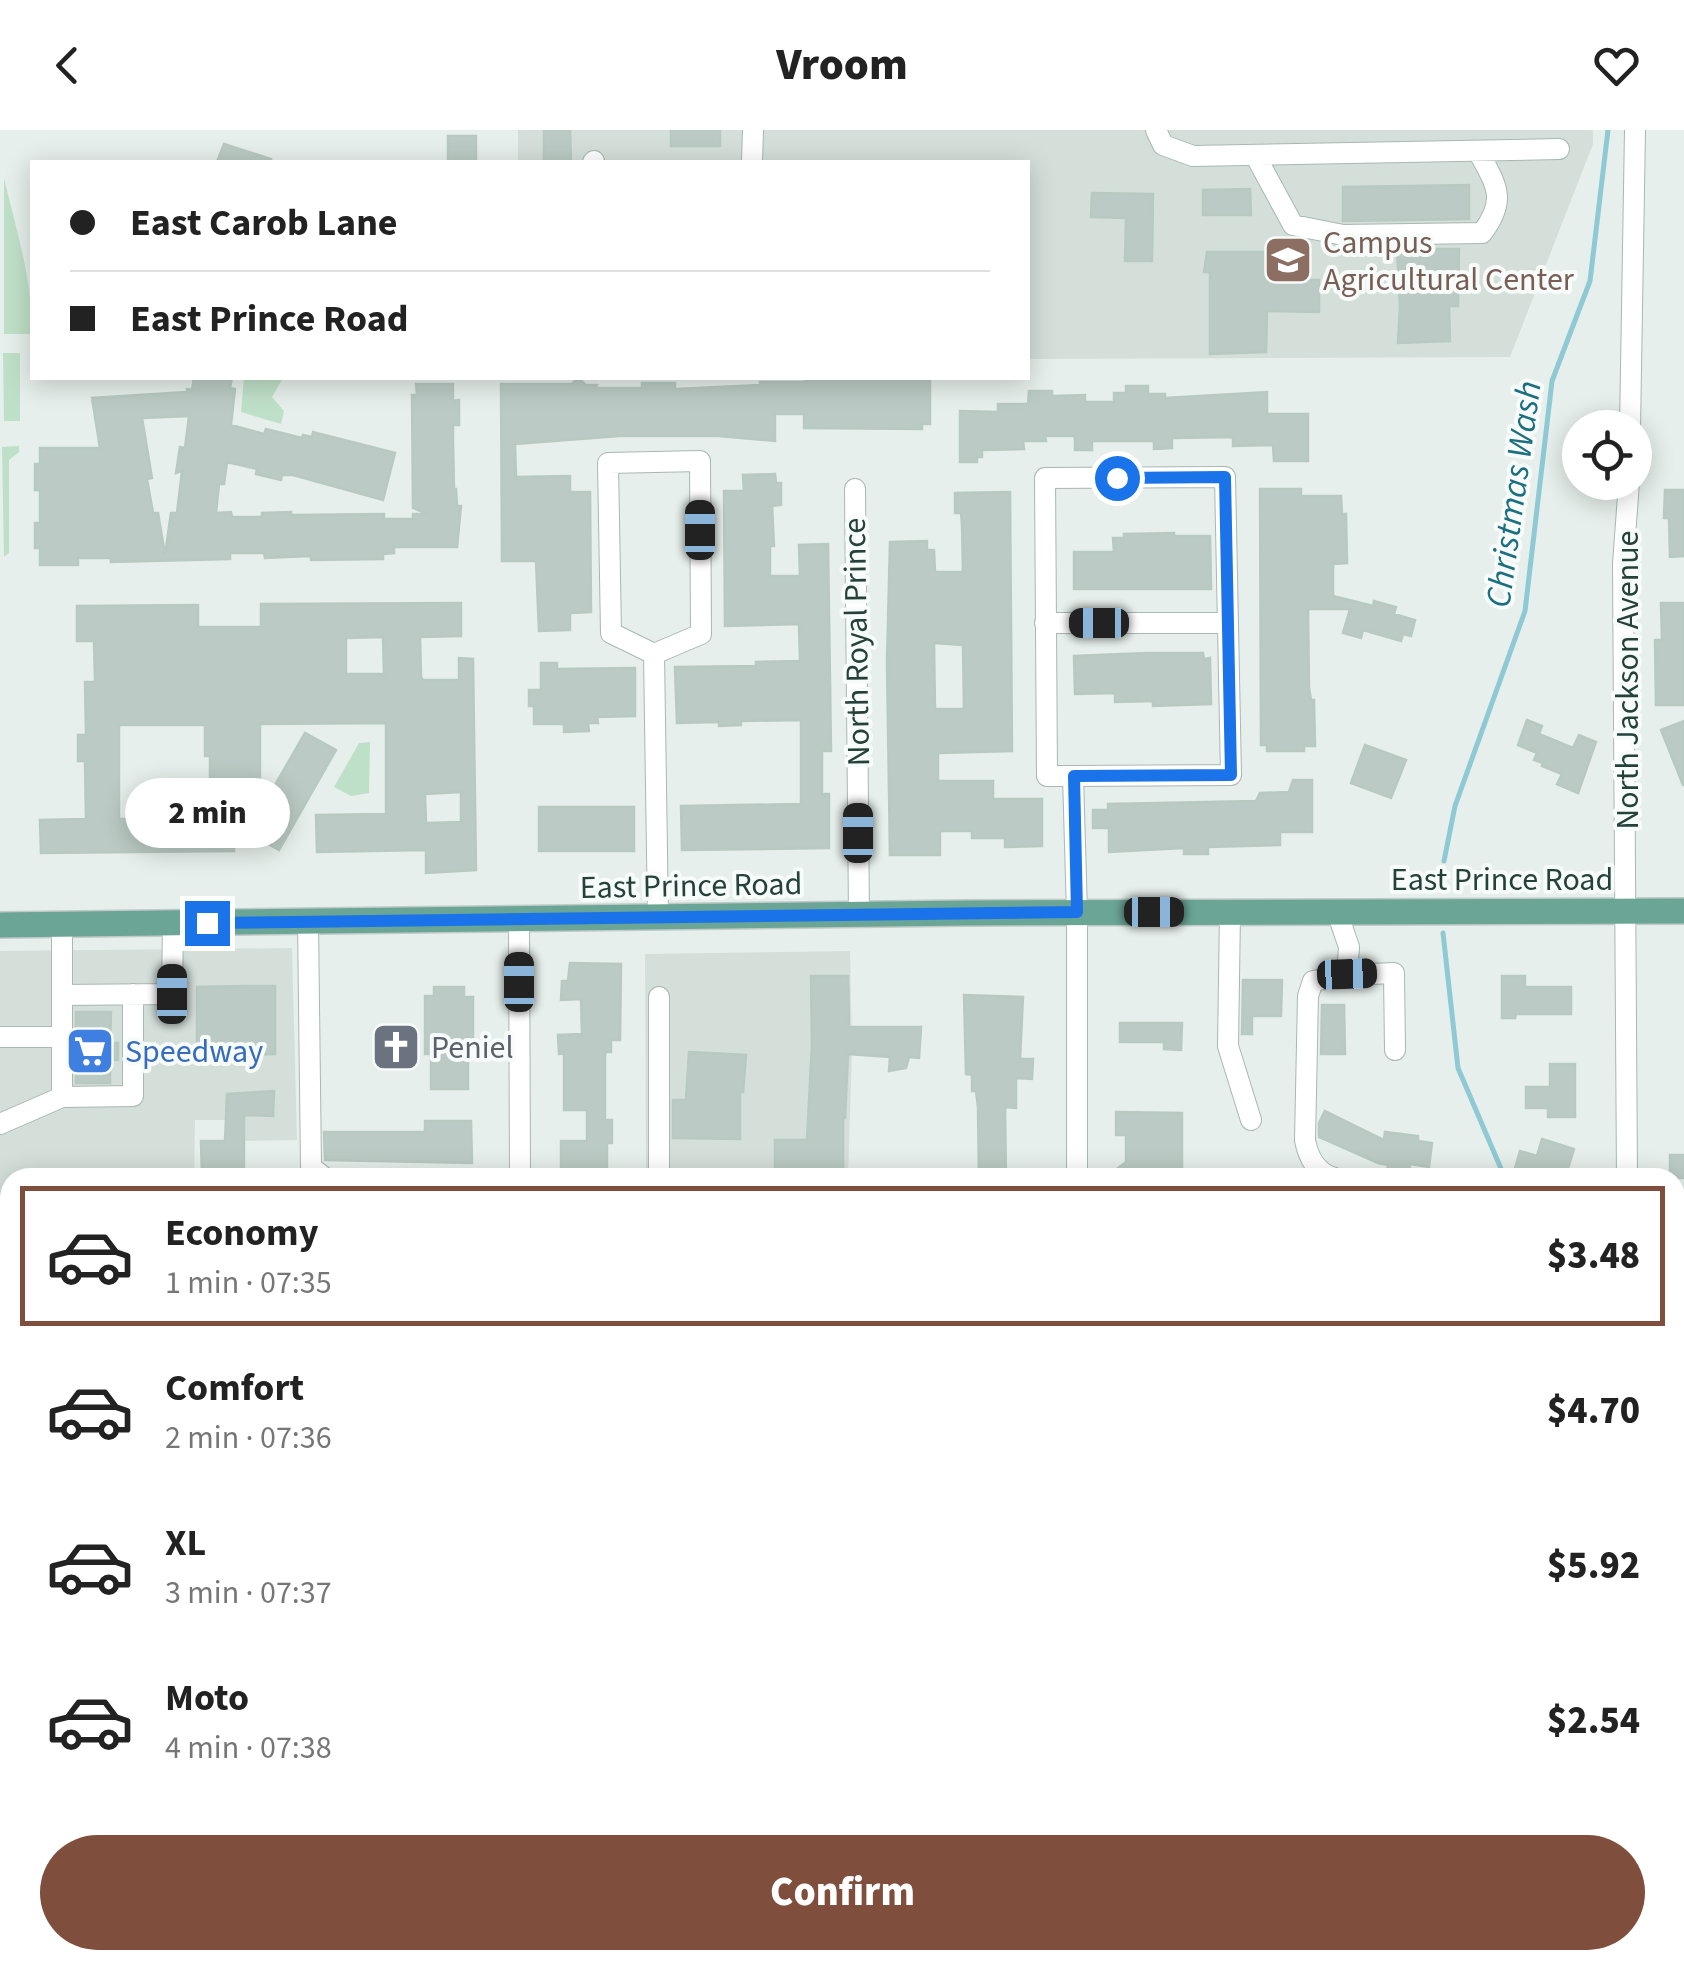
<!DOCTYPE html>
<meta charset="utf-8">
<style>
body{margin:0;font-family:"Source Sans 3",sans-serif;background:#f6f6f6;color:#222;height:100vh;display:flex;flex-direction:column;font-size:38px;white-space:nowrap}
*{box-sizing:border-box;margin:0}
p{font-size:32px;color:#767676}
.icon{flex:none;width:55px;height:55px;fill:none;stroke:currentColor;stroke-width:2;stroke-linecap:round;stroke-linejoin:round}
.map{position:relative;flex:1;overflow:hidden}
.drawer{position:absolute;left:0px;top:1038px;width:1685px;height:802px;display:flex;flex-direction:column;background:#fff;border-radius:30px 30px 0 0;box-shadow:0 5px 25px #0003}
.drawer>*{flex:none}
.top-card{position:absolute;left:30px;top:30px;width:1000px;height:220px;border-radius:0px;box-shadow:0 5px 25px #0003;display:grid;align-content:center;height:220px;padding:0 40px;background:#fff}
.buttons{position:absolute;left:1562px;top:280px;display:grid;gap:20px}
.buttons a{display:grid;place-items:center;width:90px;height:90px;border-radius:50%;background:#fff;box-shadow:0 5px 25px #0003;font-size:50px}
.end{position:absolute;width:45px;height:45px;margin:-22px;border:12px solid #1a73e8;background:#fff;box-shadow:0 0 0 5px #fff}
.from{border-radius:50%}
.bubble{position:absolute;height:70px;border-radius:35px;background:#fff;box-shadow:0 5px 25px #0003;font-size:32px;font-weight:800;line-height:70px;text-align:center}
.car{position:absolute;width:30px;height:60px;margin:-30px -15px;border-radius:12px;box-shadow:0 0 8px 2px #0007;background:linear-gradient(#222 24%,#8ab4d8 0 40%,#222 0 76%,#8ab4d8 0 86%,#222 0)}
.top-card b{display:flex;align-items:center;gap:35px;height:95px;font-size:38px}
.top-card b+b{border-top:2px solid #e0e0e0}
.top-card i{width:25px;height:25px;background:#222}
ul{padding:18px 0 0;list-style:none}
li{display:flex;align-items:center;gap:30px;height:140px;margin:0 20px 15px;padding:0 20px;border:5px solid transparent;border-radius:0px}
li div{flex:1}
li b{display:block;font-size:38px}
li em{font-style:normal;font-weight:800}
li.active{border-color:#804e3d}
li>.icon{width:90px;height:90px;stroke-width:1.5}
.primary-button{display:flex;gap:20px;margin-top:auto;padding:20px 40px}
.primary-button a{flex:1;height:115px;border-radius:60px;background:#804e3d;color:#fff;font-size:40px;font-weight:800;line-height:115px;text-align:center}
header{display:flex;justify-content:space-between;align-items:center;height:130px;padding:0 40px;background:#fff;font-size:45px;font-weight:800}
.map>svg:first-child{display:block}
.built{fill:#d4dfda}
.green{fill:#bfe0c8}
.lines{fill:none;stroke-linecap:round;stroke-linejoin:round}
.stream{stroke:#8ec9d4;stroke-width:5}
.building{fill:#bbcac4;stroke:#b8c9c2;stroke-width:2.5;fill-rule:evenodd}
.minor-casing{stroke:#a8b8b2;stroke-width:22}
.major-casing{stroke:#c2cac8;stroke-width:28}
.minor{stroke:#fff;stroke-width:20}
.major{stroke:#6aa596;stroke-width:25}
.route{stroke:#1a73e8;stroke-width:12}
.labels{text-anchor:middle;stroke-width:8;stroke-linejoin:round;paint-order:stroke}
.education-label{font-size:32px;fill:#785e54;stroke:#f7fbf9;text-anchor:start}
.street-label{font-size:32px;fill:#24423a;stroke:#f7fbf9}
.worship-label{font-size:32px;fill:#5b616d;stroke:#f7fbf9;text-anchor:start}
.shop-label{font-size:32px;fill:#366cbe;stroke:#f7fbf9;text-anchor:start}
.water-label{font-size:35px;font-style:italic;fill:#1c6f80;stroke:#f7fbf9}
</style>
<header><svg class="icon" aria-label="back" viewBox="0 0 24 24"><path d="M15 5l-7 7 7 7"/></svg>Vroom<svg class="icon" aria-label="heart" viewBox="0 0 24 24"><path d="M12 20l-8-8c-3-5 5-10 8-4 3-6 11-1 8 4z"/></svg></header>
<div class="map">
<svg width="1684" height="1838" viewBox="0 0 1684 1838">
<rect width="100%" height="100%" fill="#e6efeb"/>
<path class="built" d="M518,0H1593V14L1510,227L1028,229V32H518Z
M292,818L297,1010L244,1011V990H195L194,1047L10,1048V1331H0V821Z
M850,821L852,920L848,1047H646L645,824Z"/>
<path class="green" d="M4,48C16,99 33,152 32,204H4Z
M3,223H20V291H4Z
M244,248H283L272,267L284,281L281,294L241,282Z
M19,316V322L9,330V423L4,427L2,317Z
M370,612L369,663L351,666L334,657L359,613Z"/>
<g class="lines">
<path class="stream" d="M1444,731L1455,676L1525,481L1552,251L1590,151L1608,0
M1443,803L1458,938L1505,1048"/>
</g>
<path class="building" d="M544,0H570L571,32H544Z
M671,0H720V16H671Z
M448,6H476V32H448Z
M224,14L271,29L270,32H217Z
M1469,55V89L1343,91V57Z
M1250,59L1251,85H1203V60Z
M1092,63L1153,64L1152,131H1125L1126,88L1091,87Z
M1397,119H1459L1458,176H1449L1450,211L1398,213L1400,177Z
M1207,122H1265L1266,150H1319V182L1267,181L1266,222L1210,224V142H1204Z
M194,248H232L230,258L235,259L231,295L264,304L266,299L302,308L303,305L312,307L313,302L395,323L383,370L293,345H282L281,350L256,344L257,339L227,332L224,354H219L216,383L231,382L232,387H262V383L291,382V385L384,384V389H413V384H428L413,378L412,265H417L416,254H453V271L459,270V295H453V312L454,359H456L457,376H461L457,417H394V423L383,424V429L311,430V426L265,428L264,423H230V429L111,432V428H78V435H40V418H35V393H40V360H35V334H40V318H100L92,268L187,262V259L192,260ZM189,286L185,318L180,317L176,343L182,341L177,383H171L165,425L158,383H153L147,349L152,348L142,288Z
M578,248L586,255H597L596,258H642V253H675V259L760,255V252H805V248H930V294H922V299L804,298V284H775V311L718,306H619L515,314L516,347L570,346V362H590L591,482L570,483V500L539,501L536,431H502L501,254H572Z
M1126,256H1148V264H1165V268L1267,262V284H1308V331H1274L1273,315L1233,316V307L1172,308V318L1154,319V311H1092V320H1075V306H1045L1046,311H1023L1024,319L982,320V327H977V332H960V281L998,282V274H1028L1029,261H1052V266L1085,265V272H1114V263H1126Z
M775,344L776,353H781V375L772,376L774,416H770V446H800L799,415L828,414L831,621H822V664H829V718L682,720L681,676L801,674V590L741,591V595L719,596V592L677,593L675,537L756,536V532L800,531L799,494L725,496L724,361H744L743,345Z
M1260,359H1301V366H1341L1342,384H1346L1347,433L1333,434V466L1373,476L1374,471L1396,477L1394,484L1415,490L1411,506L1403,504L1401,511L1363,500L1361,508L1343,503L1350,479H1308L1309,558L1311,570H1314L1315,616H1304V621H1267V615H1261Z
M1665,360H1684V426L1670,427L1669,388H1664Z
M1010,362L1012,621L938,623V651H993V669H1042V716L1005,717V708H972V701H940V725H890L887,532L890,412L927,411V420H934L935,442H963L962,395L961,383H955V363ZM934,513L963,515L964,579H935Z
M1174,403V406H1210L1211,459H1074V422H1114L1113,408H1124V404Z
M461,473V506L420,507L421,547L423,550H459V528L473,529L476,740L426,743V720L317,722L316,685L386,684V593L260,594V681L305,603L336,620L279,720L233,694L234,721L41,723L40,690L86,689L85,631H78V605H86L85,552H95L94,511H77V476L198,475V497H261V474ZM383,507L384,544H346V508ZM119,595H205V626H210V688L119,689ZM461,662V692L426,693L425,664Z
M1661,473H1684V575H1656L1655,510H1662Z
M1148,523H1203L1204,529L1210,528L1211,574L1153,576V571L1115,572V563L1075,564L1074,526Z
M541,533H557V539L635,538V586L597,587L598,593H588L589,601L564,602V594H534V576H529V560H541Z
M1527,590L1542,596L1539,604L1573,618L1579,605L1596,612L1578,663L1557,654L1562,644L1542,636L1543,633L1534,630L1537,623L1518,615Z
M1684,591V655H1683L1661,600Z
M1365,615L1406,630L1391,668L1351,653Z
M1293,650H1312V702H1280V715L1208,717V724H1184V718L1109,722V698H1093V680H1108V674L1256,671L1260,663L1289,662Z
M539,677H634V721H539Z
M570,833L621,834L620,910H611V922H605V990H612V1013H607V1048H561V1011H587V980H564V923L559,924L558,905L582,904L581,869L561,870L562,851H568Z
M811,846H848L849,897H921L919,928L909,927L906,938L889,941L890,927L848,924L845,988H843V1048H775V1010H807L812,914Z
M1502,846H1525V857H1571V884H1516L1515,888H1502Z
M1243,850H1282L1281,886H1252V904H1242Z
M245,856H275V924L225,925V916H197V857Z
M434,857H464V867H473V924H468V959H431V924H425V866H434Z
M964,865L1023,867L1020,929H1033L1032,949L1016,948V978L1005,977L1006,1048H979L978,977L976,961H972V945L966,944Z
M1322,875H1344L1345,924H1321Z
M76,882H111L110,913H118V930H110V953H76Z
M1120,893H1182L1181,920L1164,919V912H1120Z
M689,922L746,925L743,962H740V1009L673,1008V970H686Z
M1550,934H1575V987H1548V978H1526V957H1550Z
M274,961L273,986L244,985V1048H202L201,1011H225L227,964Z
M1325,981L1384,1010L1385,1002L1418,1006V1011L1432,1013L1429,1037L1410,1034L1408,1047L1387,1044L1388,1035L1378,1033L1319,1007V993Z
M1116,982L1182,983V1048H1105L1126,1032V1005H1116Z
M425,991H471L472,1033L325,1030L324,1002H425Z
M1542,1009L1574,1019L1565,1048H1530L1514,1042L1520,1021L1537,1026Z
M1670,1025H1684V1048H1670Z"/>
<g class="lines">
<g class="minor-casing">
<path id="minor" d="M1156,0L1163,15L1193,26L1559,19
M1255,25L1293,95L1343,105L1482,103C1508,69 1496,55 1478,21
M593,32L594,31
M752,32L753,0
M1630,298L1635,0
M700,331L701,504L654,524L611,503L608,333Z
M855,359L859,784
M1045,493H1228
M654,524L658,788
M1073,646L1231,645L1225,347L1045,348L1047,646H1073L1077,783V1048
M1230,782L1228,916L1251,990
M1337,782L1349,817L1347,845L1394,843L1395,920
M519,791L520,1048
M308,792L311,1037L325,1048
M62,794V967
M62,865L172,864L173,793
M0,907H62
M0,994L62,967L133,966V864
M659,1041V867
M1335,1048C1317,1044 1308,1027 1305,1010L1308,866L1313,851L1347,845
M1627,1048L1623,434L1629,352
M1675,1345H1684
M0,1347H10
M0,1728H10
M0,1743H10
M519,1838V1830
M1076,1838V1830
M1625,1838V1830"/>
</g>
<g class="major-casing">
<path id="major" d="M0,795L966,783L1684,781"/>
</g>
<use href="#minor" class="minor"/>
<use href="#major" class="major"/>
</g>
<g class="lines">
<path class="route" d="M207,793L1077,782L1074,646L1231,645L1225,347L1117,348"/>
</g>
<defs>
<g id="university-square" transform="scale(2.5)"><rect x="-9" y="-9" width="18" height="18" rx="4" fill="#8d6e63" stroke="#f7fbf9"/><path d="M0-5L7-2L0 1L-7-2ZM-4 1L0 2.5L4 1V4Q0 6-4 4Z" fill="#fff"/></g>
<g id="church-square" transform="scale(2.5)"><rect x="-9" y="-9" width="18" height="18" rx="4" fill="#6b7280" stroke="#f7fbf9"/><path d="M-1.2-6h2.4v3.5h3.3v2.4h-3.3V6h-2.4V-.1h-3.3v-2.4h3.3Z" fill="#fff"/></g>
<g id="supermarket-square" transform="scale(2.5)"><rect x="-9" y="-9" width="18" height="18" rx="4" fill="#3f7fe0" stroke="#f7fbf9"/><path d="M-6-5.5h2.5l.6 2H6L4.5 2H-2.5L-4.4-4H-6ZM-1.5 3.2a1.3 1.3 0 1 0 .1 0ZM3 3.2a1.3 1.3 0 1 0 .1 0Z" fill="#fff"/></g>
</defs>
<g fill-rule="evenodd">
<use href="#university-square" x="1288" y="130"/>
<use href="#church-square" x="396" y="917"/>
<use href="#supermarket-square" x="90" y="921"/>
</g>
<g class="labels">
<g class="education-label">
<text x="1323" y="123">Campus<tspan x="1323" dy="37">Agricultural Center</tspan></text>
</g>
<g class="street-label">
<text transform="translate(856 512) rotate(-91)" y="11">North Royal Prince</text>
<text transform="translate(1627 550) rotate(-90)" y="11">North Jackson Avenue</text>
<text x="1502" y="760">East Prince Road</text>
<text transform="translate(691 755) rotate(-1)" y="11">East Prince Road</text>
</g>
<g class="worship-label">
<text x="431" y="928">Peniel</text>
</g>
<g class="shop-label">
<text x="125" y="932">Speedway</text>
</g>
<g class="water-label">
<text transform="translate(1513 364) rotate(-82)" y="12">Christmas Wash</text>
</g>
</g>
</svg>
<div class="buttons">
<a><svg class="icon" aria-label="locate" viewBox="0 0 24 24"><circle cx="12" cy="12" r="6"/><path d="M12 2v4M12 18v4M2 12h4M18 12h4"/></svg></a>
</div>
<i class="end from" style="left:1117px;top:348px"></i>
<i class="end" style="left:207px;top:793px"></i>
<div class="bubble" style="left:125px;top:648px;width:165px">2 min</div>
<i class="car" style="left:700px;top:400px;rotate:0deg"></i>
<i class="car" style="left:1099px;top:493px;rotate:270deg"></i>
<i class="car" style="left:858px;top:703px;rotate:0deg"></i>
<i class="car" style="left:1154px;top:782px;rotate:90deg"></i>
<i class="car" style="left:1347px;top:844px;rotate:88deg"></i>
<i class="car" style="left:519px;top:852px;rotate:0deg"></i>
<i class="car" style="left:172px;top:864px;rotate:0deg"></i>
<div class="top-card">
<b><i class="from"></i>East Carob Lane</b>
<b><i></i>East Prince Road</b>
</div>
<section class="drawer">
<ul>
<li class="active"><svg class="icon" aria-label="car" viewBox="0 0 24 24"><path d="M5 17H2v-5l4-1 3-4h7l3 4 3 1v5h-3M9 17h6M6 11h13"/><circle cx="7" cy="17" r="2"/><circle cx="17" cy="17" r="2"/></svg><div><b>Economy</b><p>1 min · 07:35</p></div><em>$3.48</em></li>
<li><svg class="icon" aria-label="car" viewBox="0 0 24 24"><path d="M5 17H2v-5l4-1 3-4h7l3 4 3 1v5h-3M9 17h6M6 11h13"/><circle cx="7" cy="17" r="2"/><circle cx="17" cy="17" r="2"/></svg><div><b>Comfort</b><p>2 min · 07:36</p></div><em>$4.70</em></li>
<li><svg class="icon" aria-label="car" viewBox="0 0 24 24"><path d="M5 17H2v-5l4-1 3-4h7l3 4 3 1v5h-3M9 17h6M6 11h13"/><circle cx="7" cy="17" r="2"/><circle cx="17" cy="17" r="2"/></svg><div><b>XL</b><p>3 min · 07:37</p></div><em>$5.92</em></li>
<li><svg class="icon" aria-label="car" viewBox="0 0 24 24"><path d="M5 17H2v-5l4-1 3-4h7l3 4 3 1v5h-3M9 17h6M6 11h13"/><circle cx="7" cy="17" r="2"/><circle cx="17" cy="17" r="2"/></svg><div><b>Moto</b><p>4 min · 07:38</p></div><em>$2.54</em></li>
</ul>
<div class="primary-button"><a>Confirm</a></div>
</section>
</div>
